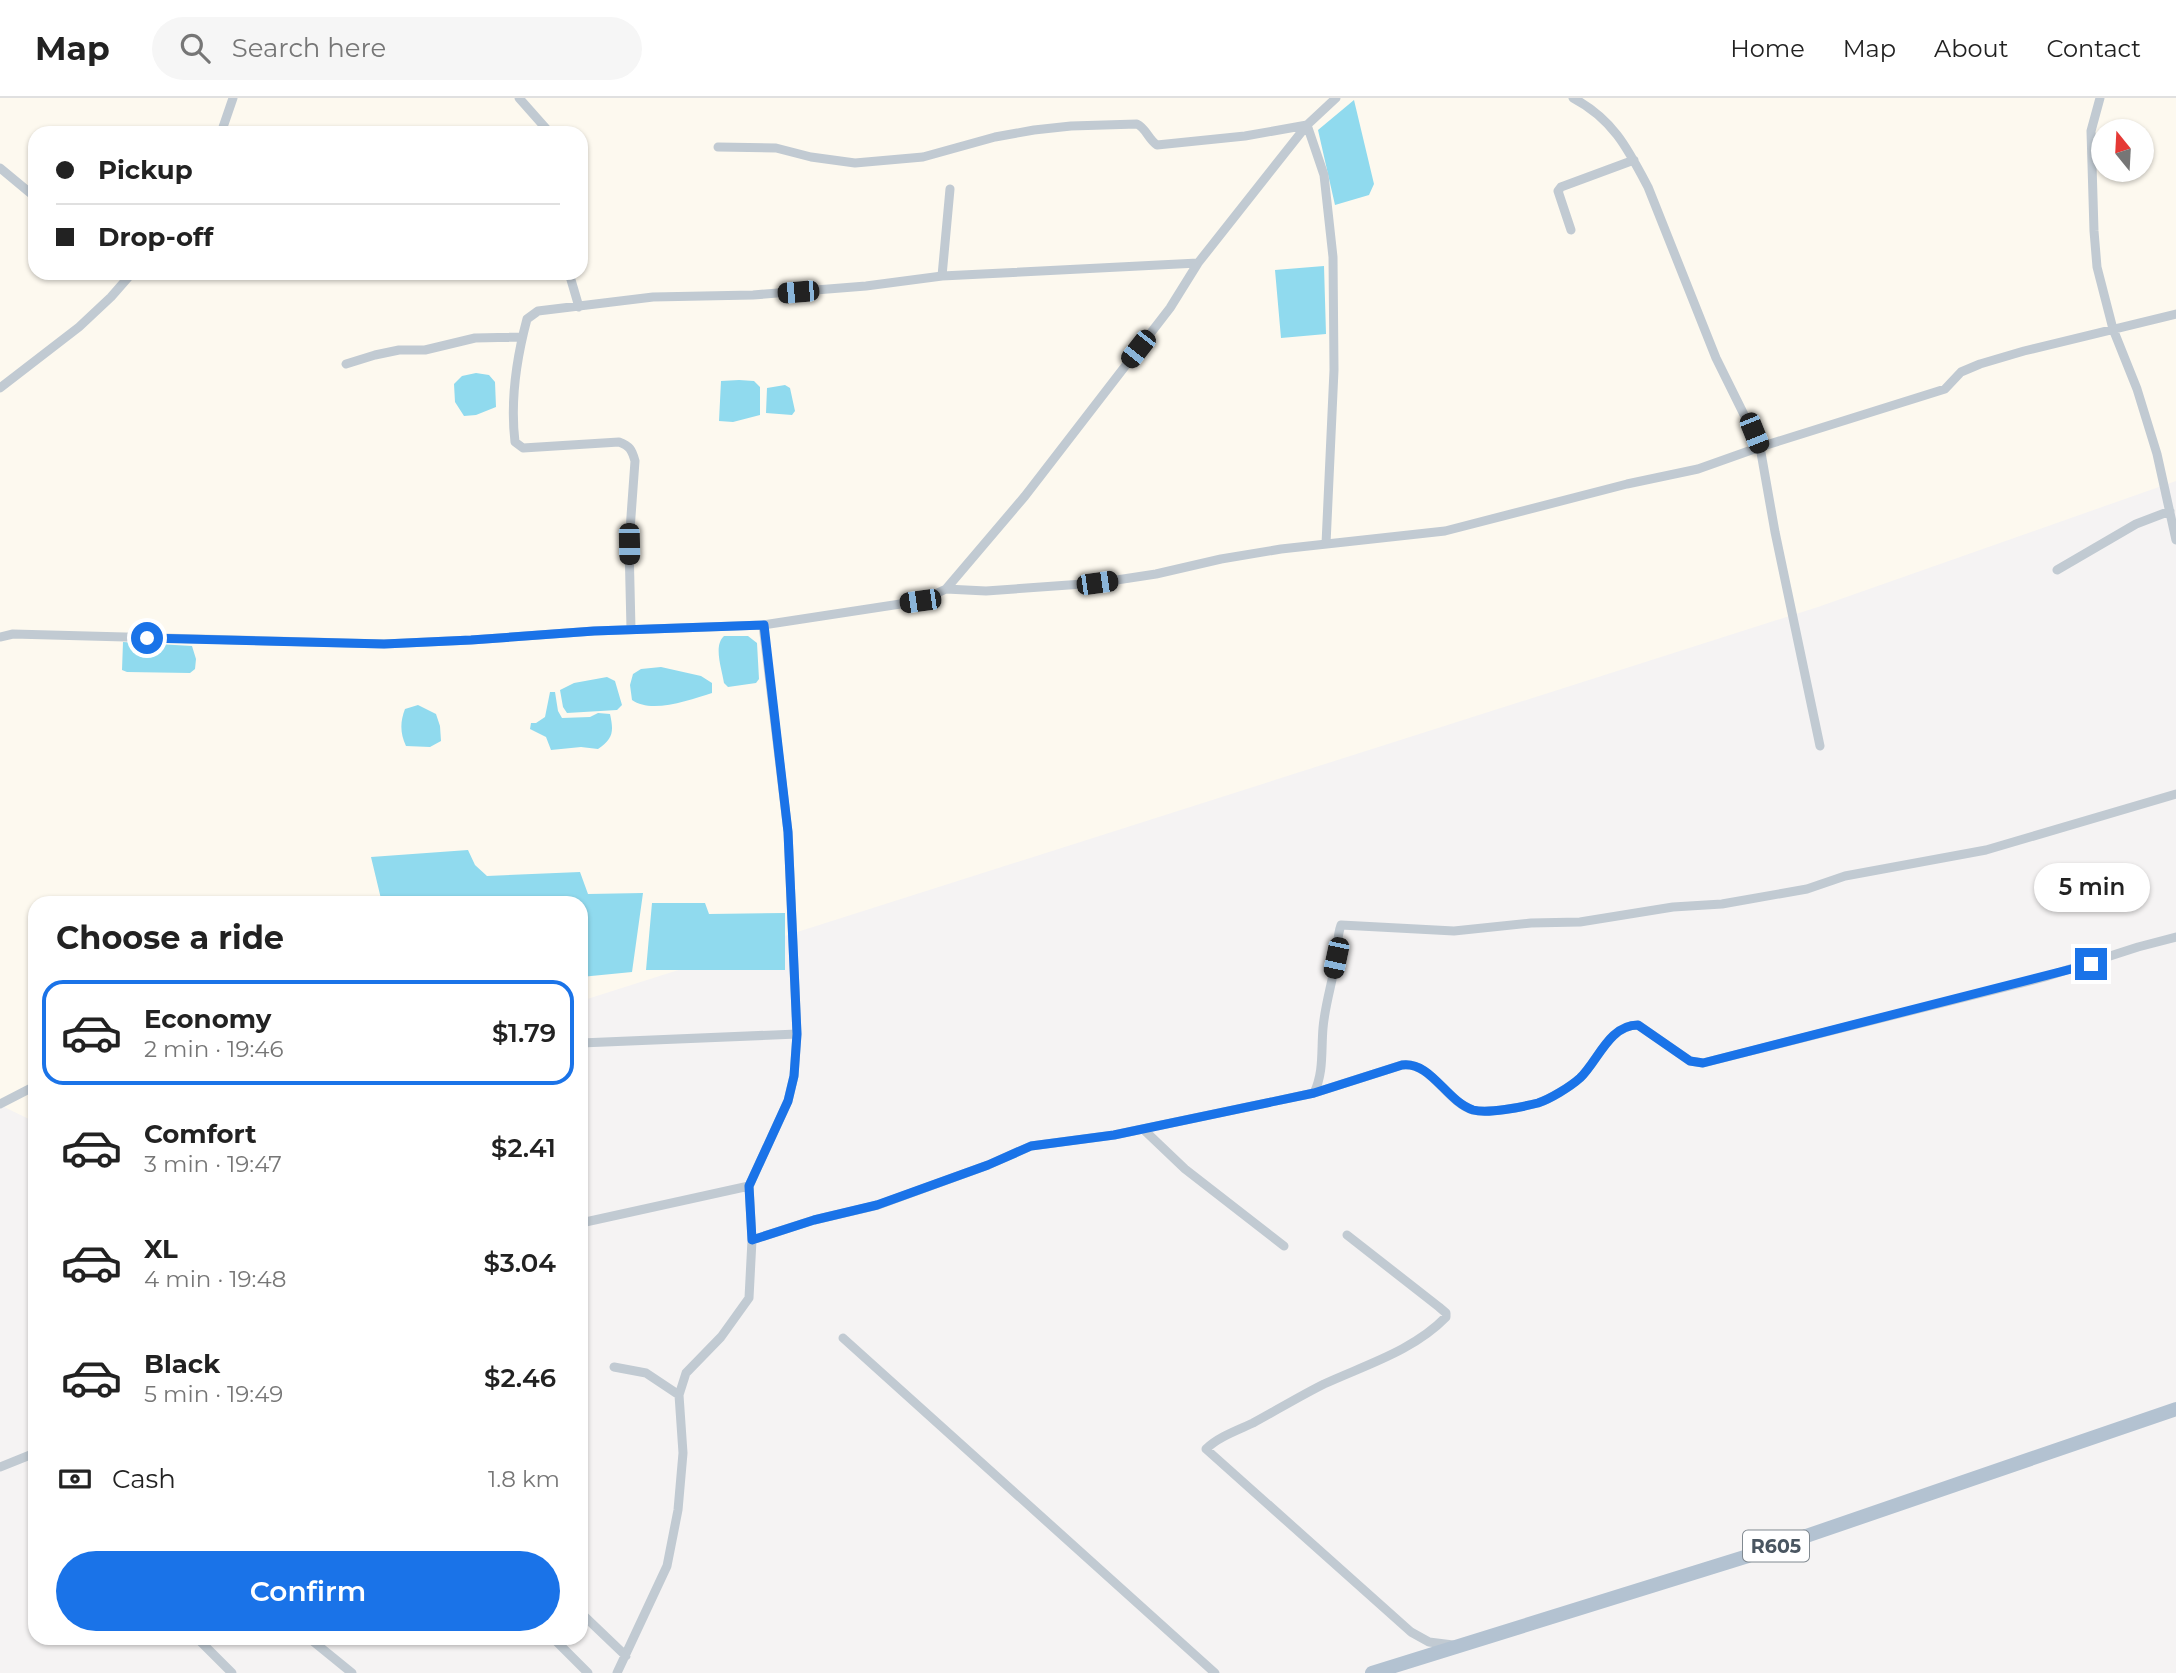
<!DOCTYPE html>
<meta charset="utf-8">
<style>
body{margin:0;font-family:Montserrat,sans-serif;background:#f6f6f6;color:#222;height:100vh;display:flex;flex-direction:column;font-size:26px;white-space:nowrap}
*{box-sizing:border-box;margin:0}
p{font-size:23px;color:#767676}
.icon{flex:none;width:38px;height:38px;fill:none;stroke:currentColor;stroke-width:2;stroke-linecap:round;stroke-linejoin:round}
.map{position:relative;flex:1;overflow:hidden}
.details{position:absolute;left:28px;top:798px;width:560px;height:749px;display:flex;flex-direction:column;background:#fff;border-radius:21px;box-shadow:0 2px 5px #0004}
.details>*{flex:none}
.guide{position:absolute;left:28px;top:28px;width:560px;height:154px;border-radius:21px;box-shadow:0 2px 5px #0004;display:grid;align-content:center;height:154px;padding:0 28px;background:#fff}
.needle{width:46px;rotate:342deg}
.fabs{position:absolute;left:2091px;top:21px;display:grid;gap:14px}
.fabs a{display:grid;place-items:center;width:63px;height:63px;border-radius:50%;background:#fff;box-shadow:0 2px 5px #0004;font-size:35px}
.end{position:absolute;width:32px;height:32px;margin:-16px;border:9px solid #1a73e8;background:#fff;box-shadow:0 0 0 4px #fff}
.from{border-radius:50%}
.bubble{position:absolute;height:49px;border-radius:24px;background:#fff;box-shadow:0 2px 5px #0004;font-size:23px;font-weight:600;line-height:49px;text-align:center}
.car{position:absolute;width:21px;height:42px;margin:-21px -10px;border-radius:9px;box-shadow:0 0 5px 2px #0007;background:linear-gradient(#222 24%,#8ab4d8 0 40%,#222 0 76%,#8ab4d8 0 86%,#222 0)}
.guide b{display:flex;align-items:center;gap:24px;height:66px;font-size:26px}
.guide b+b{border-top:2px solid #e0e0e0}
.guide i{width:18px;height:18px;background:#222}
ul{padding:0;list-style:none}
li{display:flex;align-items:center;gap:21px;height:105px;margin:0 14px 10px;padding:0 14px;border:4px solid transparent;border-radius:21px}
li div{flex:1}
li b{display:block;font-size:26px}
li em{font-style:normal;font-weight:600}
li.current{border-color:#1a73e8}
li>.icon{width:63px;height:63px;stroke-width:1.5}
h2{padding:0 28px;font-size:32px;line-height:84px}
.pay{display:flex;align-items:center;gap:18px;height:77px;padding:0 28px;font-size:26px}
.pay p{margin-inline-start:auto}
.button{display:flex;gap:14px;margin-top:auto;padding:14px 28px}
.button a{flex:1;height:80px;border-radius:42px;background:#1a73e8;color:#fff;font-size:28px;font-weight:600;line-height:80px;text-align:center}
header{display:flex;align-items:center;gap:42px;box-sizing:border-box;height:98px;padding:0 35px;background:#fff;border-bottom:2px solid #e0e0e0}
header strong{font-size:33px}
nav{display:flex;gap:38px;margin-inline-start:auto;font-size:24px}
.search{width:490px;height:63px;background:#f6f6f6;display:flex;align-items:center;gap:18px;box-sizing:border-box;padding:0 24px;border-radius:38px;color:#767676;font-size:26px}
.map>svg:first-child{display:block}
.commercial{fill:#fdf9ef;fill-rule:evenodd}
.water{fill:#90daee}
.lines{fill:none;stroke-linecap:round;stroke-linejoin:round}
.street{stroke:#c1cad2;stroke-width:9}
.primary{stroke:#b3c2d1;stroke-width:14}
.route{stroke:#1a73e8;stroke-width:9}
.labels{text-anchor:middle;stroke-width:5;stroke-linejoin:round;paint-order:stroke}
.shield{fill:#fff;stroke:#808990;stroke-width:2}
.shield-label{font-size:19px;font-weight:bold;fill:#4a5661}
</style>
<header>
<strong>Map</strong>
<div class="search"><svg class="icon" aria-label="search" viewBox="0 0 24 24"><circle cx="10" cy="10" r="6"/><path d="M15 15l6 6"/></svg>Search here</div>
<nav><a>Home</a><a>Map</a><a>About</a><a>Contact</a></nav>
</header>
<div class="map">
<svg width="2176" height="1575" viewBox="0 0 2176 1575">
<rect width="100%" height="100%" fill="#f5f3f3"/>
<path class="commercial" d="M0,0H2176V383L1818,509L581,903V805H35V1024L0,1007ZM2104,33H2142V72H2104ZM35,35H581V175H35Z"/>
<path class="water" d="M1354,2L1374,86L1369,97L1335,107L1318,32Z
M1324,168L1326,236L1281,240L1275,172Z
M476,275L489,277L495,284L496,309L476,317L464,318L455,304L454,286L462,278Z
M739,282L754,283L760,289V317L733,324L719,323L721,283Z
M785,287L790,290L795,313L792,317L766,315L767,290Z
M724,538H748L757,545L759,581L756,585L728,589L724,585C722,571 713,548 724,538Z
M123,544L192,548L196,561L195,571L190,575L127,574L122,572Z
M661,569L701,578L712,585V595C690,602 651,616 632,602L630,587L633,576L641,571Z
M607,579L615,583L622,607L617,612L567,615L563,609L560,592L574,585Z
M550,594H555L558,613L562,620L590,619L598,615L610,616C614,634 613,641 598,651L581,649L551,652L546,639L530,631L531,625H536L545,619Z
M418,607L436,616L440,628L441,643L430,649L406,648C400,635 400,624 405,611Z
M468,752L475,767L487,778L580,774L588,796L643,795L632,874L581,879V805H382L371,759Z
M652,805H705L709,816L785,815V872H646Z"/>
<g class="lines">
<path class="street" d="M519,0L550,35
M1573,0C1613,21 1628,51 1648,89L1716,260L1760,349L1775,434L1820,648
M2100,0L2091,33L2094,133L2097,169L2113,231L2137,291L2157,356L2176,442
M221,35L233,0
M718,49L776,50L811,59L855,65L923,59L995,39L1034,32L1071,28L1137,26C1146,30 1148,41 1157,47L1245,38L1307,27L1324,77L1333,159L1334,272L1326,446
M0,70L35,99
M1571,132L1558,93L1561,89L1634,62
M569,175L579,209
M942,178L950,91
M346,266L375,257L399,252H425L475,240L522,239
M0,290L79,229L111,199L132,175
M2057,472L2136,426L2170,413
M946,491L986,493L1097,485L1156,476L1221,461L1281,451L1445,433L1627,386L1698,371L1760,349L1945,291L1961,274L1980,266L2024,253L2176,216
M631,531L629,446L635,363C632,352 630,348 619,344L523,350L515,344C510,302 516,262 527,221L538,213L653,199L753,197L866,188L942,178L1198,165
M0,539L13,536L384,546L471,542L594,533L763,527
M581,945L797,936
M1314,995C1324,974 1321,953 1323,930C1325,906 1333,883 1336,860C1338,848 1337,838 1341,827L1454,833L1531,825L1580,824L1673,809L1722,806L1807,791L1845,778L1986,752L2176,696
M0,1006L35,988
M1143,1031L1185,1071L1284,1148
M581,1125L749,1088
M1347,1137L1439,1209L1446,1215V1219C1413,1253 1365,1267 1324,1286C1300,1298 1277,1312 1253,1325C1238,1332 1218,1339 1206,1351L1411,1534L1429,1544L1453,1547
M752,1142L814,1122L878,1107L988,1067L1031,1048L1114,1037L1314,995L1402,967C1431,963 1446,1004 1473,1012C1488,1016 1522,1009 1538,1005C1550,1001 1570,989 1580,980C1598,963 1609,927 1638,927L1690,963L1703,965L2045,879L2138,849L2176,839
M843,1240L1215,1575
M614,1269L646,1275L679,1297
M0,1369L35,1355
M581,1515L626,1558
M197,1540L232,1575
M309,1540L352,1575
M553,1540L588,1575
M617,1575L667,1468L678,1412L683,1355L679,1297L686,1275L721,1239L749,1200L752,1142L749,1088L788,1003L794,978L797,936L788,734L763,527L920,503L946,491L1025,398L1170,210L1198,165L1307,27L1336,0"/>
<path class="primary" d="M1372,1575L1748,1458L2176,1311"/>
</g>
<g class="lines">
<path class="route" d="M147,540L384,546L471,542L594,533L764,527L788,734L797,936L794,978L788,1003L749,1088L752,1142L814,1122L877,1107L988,1067L1031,1048L1114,1037L1314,995L1402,967C1431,963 1446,1003 1473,1012C1488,1016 1522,1009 1538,1005C1550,1001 1570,989 1580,980C1598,963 1609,927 1638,927L1690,963L1703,965L2091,866"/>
</g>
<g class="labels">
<rect class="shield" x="1743" y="1432.5" width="66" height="31" rx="5"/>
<g class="shield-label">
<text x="1776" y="1455">R605</text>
</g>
</g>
</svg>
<div class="fabs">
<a><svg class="needle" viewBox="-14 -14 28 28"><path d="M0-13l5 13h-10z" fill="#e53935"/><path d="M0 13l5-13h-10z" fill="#767676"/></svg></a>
</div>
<i class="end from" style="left:147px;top:540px"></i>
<i class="end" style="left:2091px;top:866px"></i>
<div class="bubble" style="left:2034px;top:765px;width:116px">5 min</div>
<i class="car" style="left:798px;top:194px;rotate:265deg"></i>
<i class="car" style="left:1138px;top:251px;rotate:218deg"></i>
<i class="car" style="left:1754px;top:335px;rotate:158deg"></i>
<i class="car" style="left:629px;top:446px;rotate:179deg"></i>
<i class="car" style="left:1097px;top:485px;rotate:82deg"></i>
<i class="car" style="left:920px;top:503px;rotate:262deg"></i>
<i class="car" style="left:1336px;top:860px;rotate:192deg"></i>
<div class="guide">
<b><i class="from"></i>Pickup</b>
<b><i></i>Drop-off</b>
</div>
<section class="details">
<h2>Choose a ride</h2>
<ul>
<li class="current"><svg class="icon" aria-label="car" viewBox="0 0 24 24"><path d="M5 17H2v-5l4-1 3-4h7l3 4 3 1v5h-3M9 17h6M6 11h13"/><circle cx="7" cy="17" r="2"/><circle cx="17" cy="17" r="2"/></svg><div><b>Economy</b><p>2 min · 19:46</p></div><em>$1.79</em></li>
<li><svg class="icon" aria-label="car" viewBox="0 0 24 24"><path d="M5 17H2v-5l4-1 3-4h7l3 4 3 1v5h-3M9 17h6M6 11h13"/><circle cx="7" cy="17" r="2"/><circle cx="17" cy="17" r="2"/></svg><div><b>Comfort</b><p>3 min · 19:47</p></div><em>$2.41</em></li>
<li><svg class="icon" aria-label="car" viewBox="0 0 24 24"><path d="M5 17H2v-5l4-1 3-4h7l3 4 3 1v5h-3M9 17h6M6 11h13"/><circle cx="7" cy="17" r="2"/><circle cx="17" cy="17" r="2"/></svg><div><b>XL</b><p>4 min · 19:48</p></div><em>$3.04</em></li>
<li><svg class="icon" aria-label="car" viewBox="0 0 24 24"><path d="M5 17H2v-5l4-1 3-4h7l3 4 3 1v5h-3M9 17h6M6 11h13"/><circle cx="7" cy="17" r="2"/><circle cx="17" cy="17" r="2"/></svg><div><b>Black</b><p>5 min · 19:49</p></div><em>$2.46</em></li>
</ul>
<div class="pay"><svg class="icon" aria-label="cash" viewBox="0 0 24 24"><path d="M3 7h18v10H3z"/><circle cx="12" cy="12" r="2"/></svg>Cash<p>1.8 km</p></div>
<div class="button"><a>Confirm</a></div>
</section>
</div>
